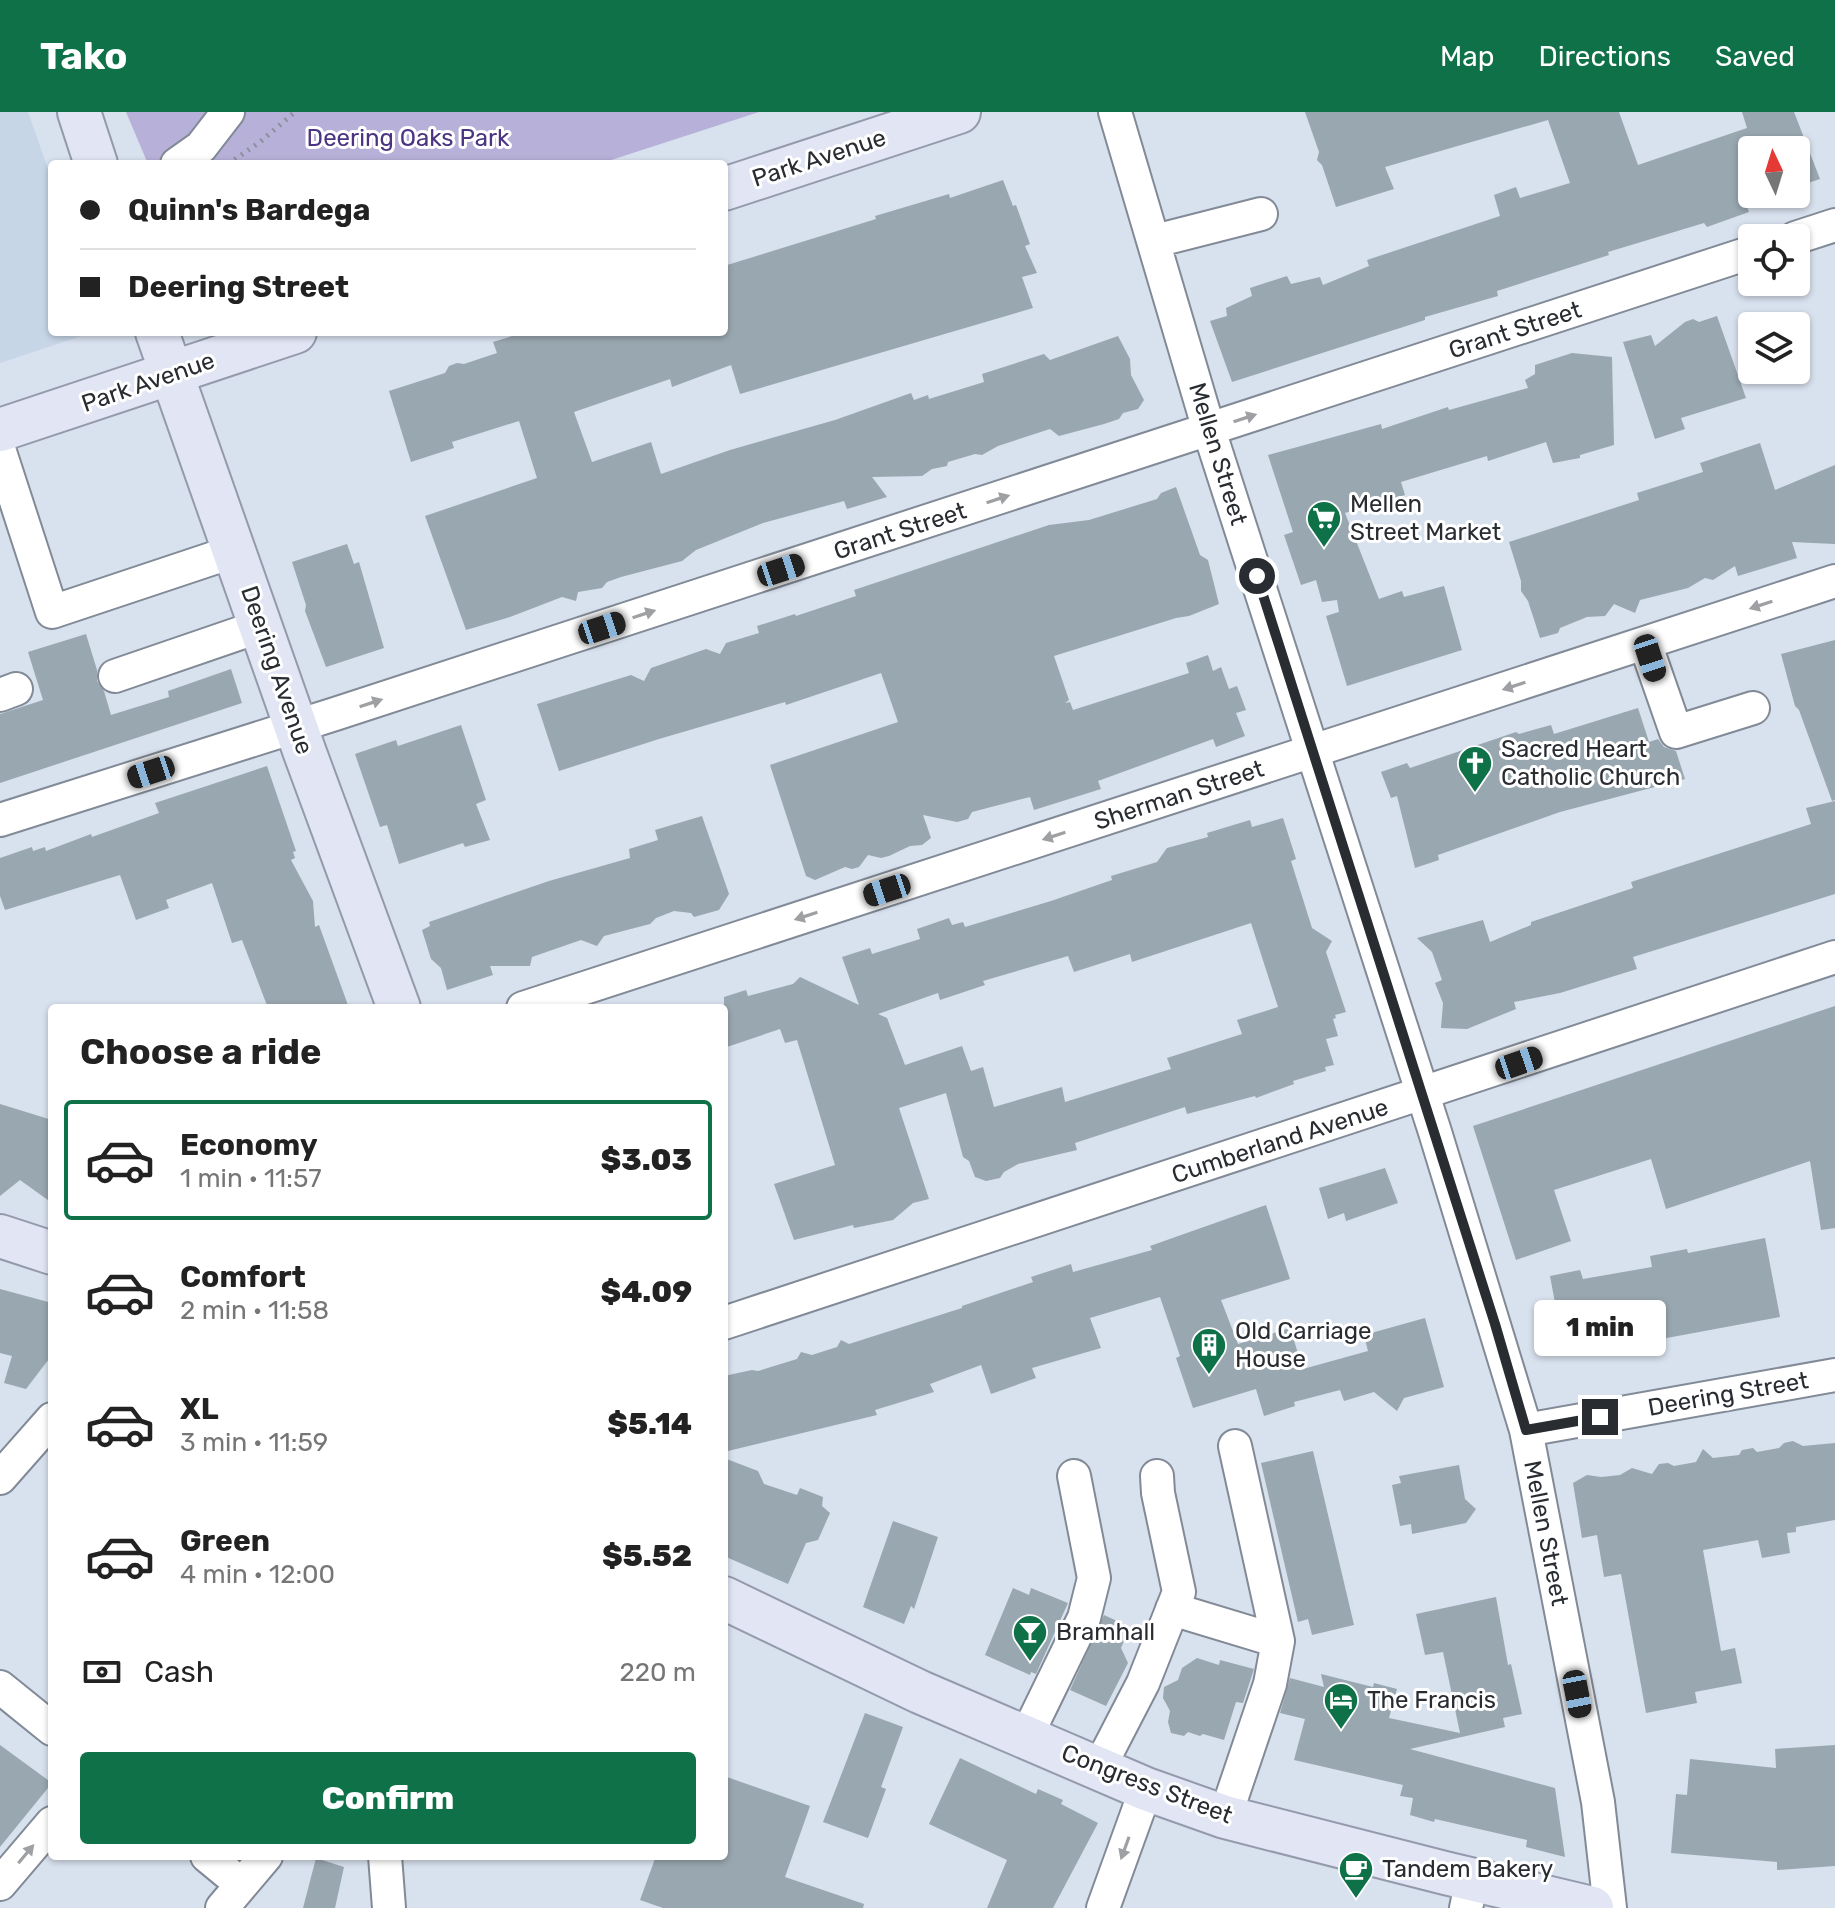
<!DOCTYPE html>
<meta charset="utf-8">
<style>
body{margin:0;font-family:Rubik,sans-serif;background:#f2f2f2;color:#222;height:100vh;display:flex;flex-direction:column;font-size:30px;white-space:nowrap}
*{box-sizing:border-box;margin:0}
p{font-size:26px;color:#767676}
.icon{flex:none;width:44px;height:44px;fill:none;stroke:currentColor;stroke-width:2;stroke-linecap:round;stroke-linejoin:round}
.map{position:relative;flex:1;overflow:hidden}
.details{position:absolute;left:48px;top:892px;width:680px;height:856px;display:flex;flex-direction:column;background:#fff;border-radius:8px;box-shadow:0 2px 6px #0004}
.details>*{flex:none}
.banner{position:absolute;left:48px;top:48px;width:680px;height:176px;border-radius:8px;box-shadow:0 2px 6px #0004;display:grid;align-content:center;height:176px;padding:0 32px;background:#fff}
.needle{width:52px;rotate:356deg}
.controls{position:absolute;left:1738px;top:24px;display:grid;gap:16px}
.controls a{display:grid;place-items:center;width:72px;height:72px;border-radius:8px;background:#fff;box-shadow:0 2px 6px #0004;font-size:40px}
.end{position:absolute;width:36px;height:36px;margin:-18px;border:10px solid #292d32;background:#fff;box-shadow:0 0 0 4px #fff}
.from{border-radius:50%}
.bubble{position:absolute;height:56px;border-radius:8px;background:#fff;box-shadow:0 2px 6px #0004;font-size:26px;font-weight:800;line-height:56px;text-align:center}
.car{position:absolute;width:24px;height:48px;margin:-24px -12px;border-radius:10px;box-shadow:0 0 6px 2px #0007;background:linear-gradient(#222 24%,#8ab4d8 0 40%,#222 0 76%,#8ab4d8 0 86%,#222 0)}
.banner b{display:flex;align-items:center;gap:28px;height:76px;font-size:30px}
.banner b+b{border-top:2px solid #e0e0e0}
.banner i{width:20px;height:20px;background:#222}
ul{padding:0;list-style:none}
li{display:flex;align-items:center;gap:24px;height:120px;margin:0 16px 12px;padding:0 16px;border:4px solid transparent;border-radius:8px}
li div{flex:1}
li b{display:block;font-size:30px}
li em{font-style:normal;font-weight:800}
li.active{border-color:#0e7148}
li>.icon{width:72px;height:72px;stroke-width:1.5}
h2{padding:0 32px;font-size:36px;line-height:96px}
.pay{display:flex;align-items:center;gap:20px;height:88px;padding:0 32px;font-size:30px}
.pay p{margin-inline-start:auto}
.button{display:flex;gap:16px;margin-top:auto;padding:16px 32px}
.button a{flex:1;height:92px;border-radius:8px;background:#0e7148;color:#fff;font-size:32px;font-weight:800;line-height:92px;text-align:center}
header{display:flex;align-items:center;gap:48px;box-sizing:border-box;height:112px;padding:0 40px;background:#0e7148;color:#fff}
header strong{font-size:38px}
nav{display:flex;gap:44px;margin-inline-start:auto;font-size:28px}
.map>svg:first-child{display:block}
.built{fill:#c7d6e7}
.green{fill:#b7b0d8}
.building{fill:#99a7b0;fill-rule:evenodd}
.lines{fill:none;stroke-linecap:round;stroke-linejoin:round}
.minor-casing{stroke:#818a96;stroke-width:36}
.major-casing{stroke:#949aac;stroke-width:46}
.path{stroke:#8a919a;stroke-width:5;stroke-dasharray:2 6;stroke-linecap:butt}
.minor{stroke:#fff;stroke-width:32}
.major{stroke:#e1e5f4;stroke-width:42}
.oneway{fill:#9fa0a3}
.route{stroke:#292d32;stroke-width:10}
.labels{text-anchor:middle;stroke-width:6;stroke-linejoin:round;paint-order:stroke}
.park-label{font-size:24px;fill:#4b3481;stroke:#fff}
.street-label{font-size:24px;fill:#292d32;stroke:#fff}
.poi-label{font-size:24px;fill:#292d32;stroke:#fff;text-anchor:start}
</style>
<header>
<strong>Tako</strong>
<nav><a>Map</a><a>Directions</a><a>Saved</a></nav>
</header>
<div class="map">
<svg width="1835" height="1796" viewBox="0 0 1835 1796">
<rect width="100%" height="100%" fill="#d8e1ee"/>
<path class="built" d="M0,0H28L52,68V220H93L0,251Z"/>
<path class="green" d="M126,0H759L599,52H148Z"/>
<path class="building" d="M1305,0H1619L1638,53L1747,16L1742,0H1794L1820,67L1796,75V38H1752V82H1774L1743,84L1749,100L1707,115L1704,111L1608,140L1609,143L1497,179L1498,184L1425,205V208L1232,270L1210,209L1227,204L1226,196L1252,184L1250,176L1287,164L1291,172L1320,165L1323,173L1369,154L1367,148L1500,104L1494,83L1516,75L1520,86L1570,71L1548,8L1385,55L1394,77L1336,95L1322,53L1317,48L1319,40Z
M1003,68L1013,94L1016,93L1030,132L1025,134L1037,161L1022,165L1033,196L740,282L731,253L672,275L670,267L574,300L592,350L651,330L661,362L730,338L835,308L911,281L914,288L928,283L929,287L984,270L982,262L1044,242L1050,248L1118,224L1130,247L1131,263L1144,288L1138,297L1123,301L1119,307L1104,312L1059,324L1050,317L998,334L982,343L975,342L948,350L947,354L932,357L922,364L872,365L887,385L847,397L844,389L763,411L696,438L682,449L621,465L607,470L602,476L578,480L576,489L562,485L510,505L466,518L425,404L537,366L519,309L452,330L454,336L411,350L389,279L445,261L449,254L457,251L464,252L497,241L493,230L525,220H724V154L876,107L875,104L949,82L950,86Z
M1717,204L1746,286L1681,306L1685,317L1655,327L1623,230L1651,223L1655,234L1685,210L1693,207L1699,210Z
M1572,241L1612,245L1614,333L1580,343V346L1553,351L1546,330L1488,349L1487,344L1401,370L1405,383L1345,401L1379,487L1402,479L1404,485L1444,474L1462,538L1347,574L1326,504L1339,500L1337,488L1322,490L1316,468L1301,473L1284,423L1293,420L1268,343L1381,312L1382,317L1448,295L1449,298L1528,276L1525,268L1535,262V253Z
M1760,331L1775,378L1835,353V432L1792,430L1797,446L1738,464L1735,454L1713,468L1705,466L1688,476L1640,488L1635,501L1614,492L1605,504L1587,505L1560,516L1558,521L1540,526L1528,489L1521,479V469L1509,430L1639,388L1637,381L1703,360L1700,351Z
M1176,375L1200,443L1208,448L1219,492L1189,504L1176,506L1054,544L1069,588L1065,591L1070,590L1073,598L1189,561L1186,551L1208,543L1213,559L1221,555L1229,577L1237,574L1246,598L1236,601L1245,624L1216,635L1213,627L1098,669L1101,677L1034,698L1030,685L972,700L968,707L957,710L923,703L931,726L922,733L910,734L889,744L881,746L868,743L859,755L852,757L845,755L815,768L806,764L770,653L898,610L881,561L786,593L785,590L659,627L559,659L537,592L631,563L644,569L651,556L706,537L720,542L726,531L759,521L757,514L795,502L796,504L856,484L854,478L1049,413L1089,408L1157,387L1161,381Z
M347,432L354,452L359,450L384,536L326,555L305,499L306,493L292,450Z
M86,522L97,558V569L104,579L111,603L169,585L168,579L231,557L242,591L0,671V602L43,588L28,540Z
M1835,528V688L1832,689L1799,598L1795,594L1781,542Z
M1638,596L1649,630L1658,627L1664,635L1676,639L1685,667L1560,700L1438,743L1439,748L1415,756L1397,684L1391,686L1381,660L1407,651L1410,656L1516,620L1519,622L1551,613L1554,622Z
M461,613L486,688L476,692L490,728L465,735L463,731L399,752L387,713L380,715L355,642L396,628L398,634Z
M267,654L296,739L293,740L295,746L291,748L313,789L315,815L319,813L349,896H268L242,828L232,831L212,771L166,788L169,796L136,808L120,763L5,798L0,784V746L32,735L33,739L45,735L46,739L91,722L92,725L159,701L155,691Z
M1835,689V782L1633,845L1637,857L1560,881L1514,890L1516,897L1467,917L1441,916L1443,891L1435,871L1442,868L1432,840L1417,826L1483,808L1490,830L1531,813V810L1633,776L1631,770L1811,712L1806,696Z
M702,704L729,782L719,798L694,805L691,801L674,799L656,806L650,812L604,824L597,834L581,828L532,845L530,854H490L493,863L447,878L441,856L431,847L422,818L430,814L429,810L549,769L630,746L629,737L658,728L655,718Z
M1283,706L1296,747L1291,749L1312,816L1332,829L1326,840L1346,900L1335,903L1336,906L1333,907L1338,924L1326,927L1334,953L1325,955L1326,959L1293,969L1294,972L1256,986L1255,984L1187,1002L1185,995L1075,1031L1077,1038L1018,1052L1004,1060L1000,1066L986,1069L975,1065L969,1049L963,1045L946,981L899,996L929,1087L913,1091L893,1108L854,1116L853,1113L794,1128L774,1072L835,1053L797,928L785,931L780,917L724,936V885L746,878L748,884L793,872L800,865L859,893L842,845L870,836L872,842L920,827L917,817L949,806L952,813L963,810L965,815L1051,789L1112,768L1111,764L1157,750L1167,736L1208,725L1207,721L1250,708L1252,715ZM1251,811L1278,895L1237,908L1242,922L1167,946L1171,957L1065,990L1062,975L994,995L983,955L971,959L962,934L905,953L887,906L878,902L938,881L940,888L985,873L983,869L1068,844L1074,860L1130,842L1132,850Z
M1835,894V1116L1821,1118L1810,1049L1666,1097L1651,1047L1554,1078L1571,1129L1516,1148L1473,1014Z
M0,992L52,1008V1091L20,1068L0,1084Z
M1385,1056L1398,1091L1346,1109L1344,1101L1328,1107L1319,1076Z
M1266,1093L1290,1167L1221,1188L1238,1232L1290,1216L1303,1257L1368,1239L1364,1223L1425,1206L1444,1275L1404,1286L1397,1299L1374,1280L1344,1289L1340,1278L1294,1290L1295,1294L1264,1304L1256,1277L1193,1296L1176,1246L1180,1244L1160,1185L1090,1206L1101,1236L1032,1256L1036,1266L991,1282L981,1253L930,1272L934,1280L875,1298L877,1303L724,1340V1264L752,1258L758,1259L797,1247L801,1240L812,1243L837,1235L841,1228L849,1232L962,1196V1194L1033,1170L1031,1165L1071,1152L1073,1160L1152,1138L1150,1134Z
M1765,1126L1780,1205L1629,1233L1627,1239L1616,1240L1608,1236L1565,1244L1550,1164L1580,1158L1583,1167L1652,1155L1650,1144L1687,1137L1688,1141Z
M0,1177L52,1191V1243L26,1277L4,1271L12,1244L0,1241Z
M1793,1329L1803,1334L1835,1331V1408L1796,1415V1420L1787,1421L1790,1441L1762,1446L1758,1428L1703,1438L1721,1539L1735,1536L1742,1571L1695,1580L1697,1591L1646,1601L1621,1462L1604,1465L1597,1423L1582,1426L1573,1371L1587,1363L1601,1365L1620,1363L1632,1356L1652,1362L1659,1352L1668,1351L1674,1354L1696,1350L1703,1337L1713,1346L1739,1343L1742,1338L1753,1336L1757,1340L1779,1336L1784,1331Z
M1313,1339L1354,1513L1312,1523L1308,1507L1298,1510L1261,1351Z
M724,1346L758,1359L764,1372L797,1383L800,1376L823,1385L822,1394L830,1401L818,1428L806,1431L788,1472L724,1444Z
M1459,1353L1465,1387L1476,1397L1466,1411L1412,1422L1411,1412L1400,1414L1392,1373L1401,1371L1399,1364Z
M893,1409L938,1425L914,1497L911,1494L904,1512L863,1495Z
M1013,1476L1029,1483L1031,1476L1068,1491L1036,1562L1031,1560L1030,1563L985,1543Z
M1496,1485L1508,1553L1511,1552L1522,1602L1503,1606L1505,1615L1410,1637L1555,1676L1565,1745L1526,1735L1527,1728L1435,1707L1434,1710L1410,1703L1413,1686L1400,1684L1403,1673L1294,1648L1305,1607L1280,1601L1290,1566L1324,1575L1321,1562L1373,1575L1374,1571L1397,1577L1389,1606L1460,1621L1443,1540L1425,1543L1416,1502Z
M1104,1503L1130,1515L1121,1536L1128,1551L1106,1594L1070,1578Z
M1197,1546L1219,1553L1220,1548L1254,1557L1243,1591L1236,1590L1224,1628L1203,1622L1200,1624L1188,1620L1184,1624L1171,1621L1168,1610L1170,1599L1163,1586L1164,1575L1178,1568L1182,1556Z
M865,1601L903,1615L881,1675L886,1677L868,1726L823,1710Z
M0,1633L52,1671L0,1735Z
M1835,1633V1754L1777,1758V1750L1671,1741L1676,1682L1687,1683L1690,1647L1776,1656L1775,1637Z
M960,1646L1036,1682L1038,1677L1063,1688L1061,1692L1098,1711L1053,1796H987L1007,1748L929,1712Z
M724,1664L810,1694L785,1765L864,1792L863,1796H663L640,1788L656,1744H724Z
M316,1746L344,1755L335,1796H303Z"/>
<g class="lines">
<g class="minor-casing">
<path id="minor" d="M1115,0L1209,318L1435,1020L1526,1318L1598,1690L1610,1796
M177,52L201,35L228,0
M1795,126L1835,113
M1155,129L1261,102
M0,340L52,500L235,439
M1645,531L1676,620L1753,596
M115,564L261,514
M0,583L16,577
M0,708L335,602L1752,140
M523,896L1835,469
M724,1211L1835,845
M1526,1318L1835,1263
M0,1366L52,1307
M1172,1497L1278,1529
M0,1575L52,1617
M1026,1625L1084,1506L1094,1466L1074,1364
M1099,1656L1143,1571L1179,1480L1158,1381L1157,1364
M1225,1705L1270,1572L1278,1529L1235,1334
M207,1744L241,1772
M385,1744L389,1796
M0,1772L52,1711
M222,1796L266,1744
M1103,1796L1146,1677
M1466,1796L1472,1768"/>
</g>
<g class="major-casing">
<path id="major" d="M79,0L96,52
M724,77L959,0
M157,220L305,641L399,896
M0,318L295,220
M0,1124L52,1141
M724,1486L920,1580L1146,1677L1225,1705L1445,1761L1592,1796"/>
</g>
<path class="path" d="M228,52L260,30L295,0"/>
<use href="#minor" class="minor"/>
<use href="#major" class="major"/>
</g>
<defs><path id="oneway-solid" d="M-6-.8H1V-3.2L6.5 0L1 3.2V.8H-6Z" transform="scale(2)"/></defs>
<g class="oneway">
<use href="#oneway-solid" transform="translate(1245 306) rotate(-18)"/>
<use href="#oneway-solid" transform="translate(998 387) rotate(-18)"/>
<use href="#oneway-solid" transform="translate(1761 493) rotate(162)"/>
<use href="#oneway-solid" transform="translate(644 502) rotate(-18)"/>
<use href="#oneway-solid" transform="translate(1514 574) rotate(162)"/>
<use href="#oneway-solid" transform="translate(371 591) rotate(-18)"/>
<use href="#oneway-solid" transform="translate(1054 724) rotate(162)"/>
<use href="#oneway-solid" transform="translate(806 804) rotate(162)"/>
<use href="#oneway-solid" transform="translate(1125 1736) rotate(110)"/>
<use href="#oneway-solid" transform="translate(26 1742) rotate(-50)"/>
</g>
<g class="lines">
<path class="route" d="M1257,464L1495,1212L1526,1318L1600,1305"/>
</g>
<defs>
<g id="supermarket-pin" transform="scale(1.8)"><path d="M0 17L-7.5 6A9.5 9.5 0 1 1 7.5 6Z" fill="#0e7148" stroke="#fff"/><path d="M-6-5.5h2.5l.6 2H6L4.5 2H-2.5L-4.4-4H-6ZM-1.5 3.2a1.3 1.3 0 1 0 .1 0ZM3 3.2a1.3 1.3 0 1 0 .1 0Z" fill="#fff"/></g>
<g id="church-pin" transform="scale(1.8)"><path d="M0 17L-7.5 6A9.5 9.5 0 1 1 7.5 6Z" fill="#0e7148" stroke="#fff"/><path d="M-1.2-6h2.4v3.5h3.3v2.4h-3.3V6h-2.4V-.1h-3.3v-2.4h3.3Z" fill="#fff"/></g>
<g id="building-pin" transform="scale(1.8)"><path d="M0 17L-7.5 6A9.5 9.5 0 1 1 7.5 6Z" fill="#0e7148" stroke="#fff"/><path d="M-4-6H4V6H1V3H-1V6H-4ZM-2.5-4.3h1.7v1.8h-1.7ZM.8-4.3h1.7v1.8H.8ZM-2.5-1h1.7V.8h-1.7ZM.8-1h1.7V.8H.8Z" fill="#fff"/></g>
<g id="bar-pin" transform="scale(1.8)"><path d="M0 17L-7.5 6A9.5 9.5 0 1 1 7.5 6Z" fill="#0e7148" stroke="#fff"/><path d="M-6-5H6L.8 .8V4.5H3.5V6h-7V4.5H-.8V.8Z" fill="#fff"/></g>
<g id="hotel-pin" transform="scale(1.8)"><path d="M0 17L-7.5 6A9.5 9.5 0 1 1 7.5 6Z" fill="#0e7148" stroke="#fff"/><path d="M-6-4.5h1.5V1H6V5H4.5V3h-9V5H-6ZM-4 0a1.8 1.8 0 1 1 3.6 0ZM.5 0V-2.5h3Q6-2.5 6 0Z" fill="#fff"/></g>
<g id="cafe-pin" transform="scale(1.8)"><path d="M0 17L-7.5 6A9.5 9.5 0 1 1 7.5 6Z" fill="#0e7148" stroke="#fff"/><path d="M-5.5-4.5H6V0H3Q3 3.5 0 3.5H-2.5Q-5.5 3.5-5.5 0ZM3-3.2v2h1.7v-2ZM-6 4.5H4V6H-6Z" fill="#fff"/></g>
</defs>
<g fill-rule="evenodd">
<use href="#supermarket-pin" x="1324" y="406"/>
<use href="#church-pin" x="1475" y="651"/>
<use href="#building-pin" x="1209" y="1233"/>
<use href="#bar-pin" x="1030" y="1520"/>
<use href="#hotel-pin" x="1341" y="1588"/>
<use href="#cafe-pin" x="1356" y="1757"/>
</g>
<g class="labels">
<g class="park-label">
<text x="408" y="34">Deering Oaks Park</text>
</g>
<g class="street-label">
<text transform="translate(819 46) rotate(-18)" y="8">Park Avenue</text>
<text transform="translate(1515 218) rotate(-18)" y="8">Grant Street</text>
<text transform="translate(148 270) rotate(-19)" y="8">Park Avenue</text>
<text transform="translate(1218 342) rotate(73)" y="8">Mellen Street</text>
<text transform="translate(900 419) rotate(-18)" y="8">Grant Street</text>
<text transform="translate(277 558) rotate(71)" y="8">Deering Avenue</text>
<text transform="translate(1179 683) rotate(-18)" y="8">Sherman Street</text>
<text transform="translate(1280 1029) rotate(-18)" y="8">Cumberland Avenue</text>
<text transform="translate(1728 1282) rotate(-10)" y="8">Deering Street</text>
<text transform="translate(1546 1421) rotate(79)" y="8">Mellen Street</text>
<text transform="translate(1147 1672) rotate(21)" y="8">Congress Street</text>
</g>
<g class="poi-label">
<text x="1350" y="400">Mellen<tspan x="1350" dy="28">Street Market</tspan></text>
<text x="1501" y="645">Sacred Heart<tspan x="1501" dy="28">Catholic Church</tspan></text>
<text x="1235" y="1227">Old Carriage<tspan x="1235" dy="28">House</tspan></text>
<text x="1056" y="1528">Bramhall</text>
<text x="1367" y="1596">The Francis</text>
<text x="1382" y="1765">Tandem Bakery</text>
</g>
</g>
</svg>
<div class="controls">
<a><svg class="needle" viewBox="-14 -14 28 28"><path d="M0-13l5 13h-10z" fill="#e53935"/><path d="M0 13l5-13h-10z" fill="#767676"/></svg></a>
<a><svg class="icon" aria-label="locate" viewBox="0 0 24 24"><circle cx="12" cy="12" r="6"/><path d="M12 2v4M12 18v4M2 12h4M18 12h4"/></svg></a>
<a><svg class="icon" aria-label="layers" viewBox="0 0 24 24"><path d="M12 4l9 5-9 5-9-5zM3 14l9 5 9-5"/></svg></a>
</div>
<i class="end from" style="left:1257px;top:464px"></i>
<i class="end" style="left:1600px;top:1305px"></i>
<div class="bubble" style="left:1534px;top:1188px;width:132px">1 min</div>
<i class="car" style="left:781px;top:458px;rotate:72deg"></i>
<i class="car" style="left:602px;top:516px;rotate:72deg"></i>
<i class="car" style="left:1650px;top:546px;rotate:162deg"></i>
<i class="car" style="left:151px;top:660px;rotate:252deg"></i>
<i class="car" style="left:887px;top:778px;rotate:252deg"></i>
<i class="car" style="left:1519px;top:951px;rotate:71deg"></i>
<i class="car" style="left:1577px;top:1582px;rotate:169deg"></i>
<div class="banner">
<b><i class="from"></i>Quinn's Bardega</b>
<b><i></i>Deering Street</b>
</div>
<section class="details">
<h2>Choose a ride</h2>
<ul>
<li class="active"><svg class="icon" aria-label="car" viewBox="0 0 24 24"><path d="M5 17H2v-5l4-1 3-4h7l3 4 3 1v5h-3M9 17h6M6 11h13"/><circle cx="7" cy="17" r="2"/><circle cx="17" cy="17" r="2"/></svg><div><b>Economy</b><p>1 min · 11:57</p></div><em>$3.03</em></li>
<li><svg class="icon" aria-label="car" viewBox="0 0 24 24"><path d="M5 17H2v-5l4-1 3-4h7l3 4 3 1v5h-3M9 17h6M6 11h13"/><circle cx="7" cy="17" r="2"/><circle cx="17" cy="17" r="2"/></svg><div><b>Comfort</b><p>2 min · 11:58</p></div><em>$4.09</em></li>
<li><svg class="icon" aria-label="car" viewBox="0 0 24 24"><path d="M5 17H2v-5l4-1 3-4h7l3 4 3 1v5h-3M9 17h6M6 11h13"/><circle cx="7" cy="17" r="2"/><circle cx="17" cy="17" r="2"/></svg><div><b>XL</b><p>3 min · 11:59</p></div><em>$5.14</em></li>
<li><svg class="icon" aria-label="car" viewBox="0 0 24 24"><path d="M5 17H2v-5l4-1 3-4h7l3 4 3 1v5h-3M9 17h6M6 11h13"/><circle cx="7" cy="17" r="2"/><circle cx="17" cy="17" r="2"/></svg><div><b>Green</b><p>4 min · 12:00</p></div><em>$5.52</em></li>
</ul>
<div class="pay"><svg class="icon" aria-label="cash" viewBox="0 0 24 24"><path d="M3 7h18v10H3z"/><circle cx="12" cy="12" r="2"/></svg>Cash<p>220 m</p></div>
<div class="button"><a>Confirm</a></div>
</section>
</div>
